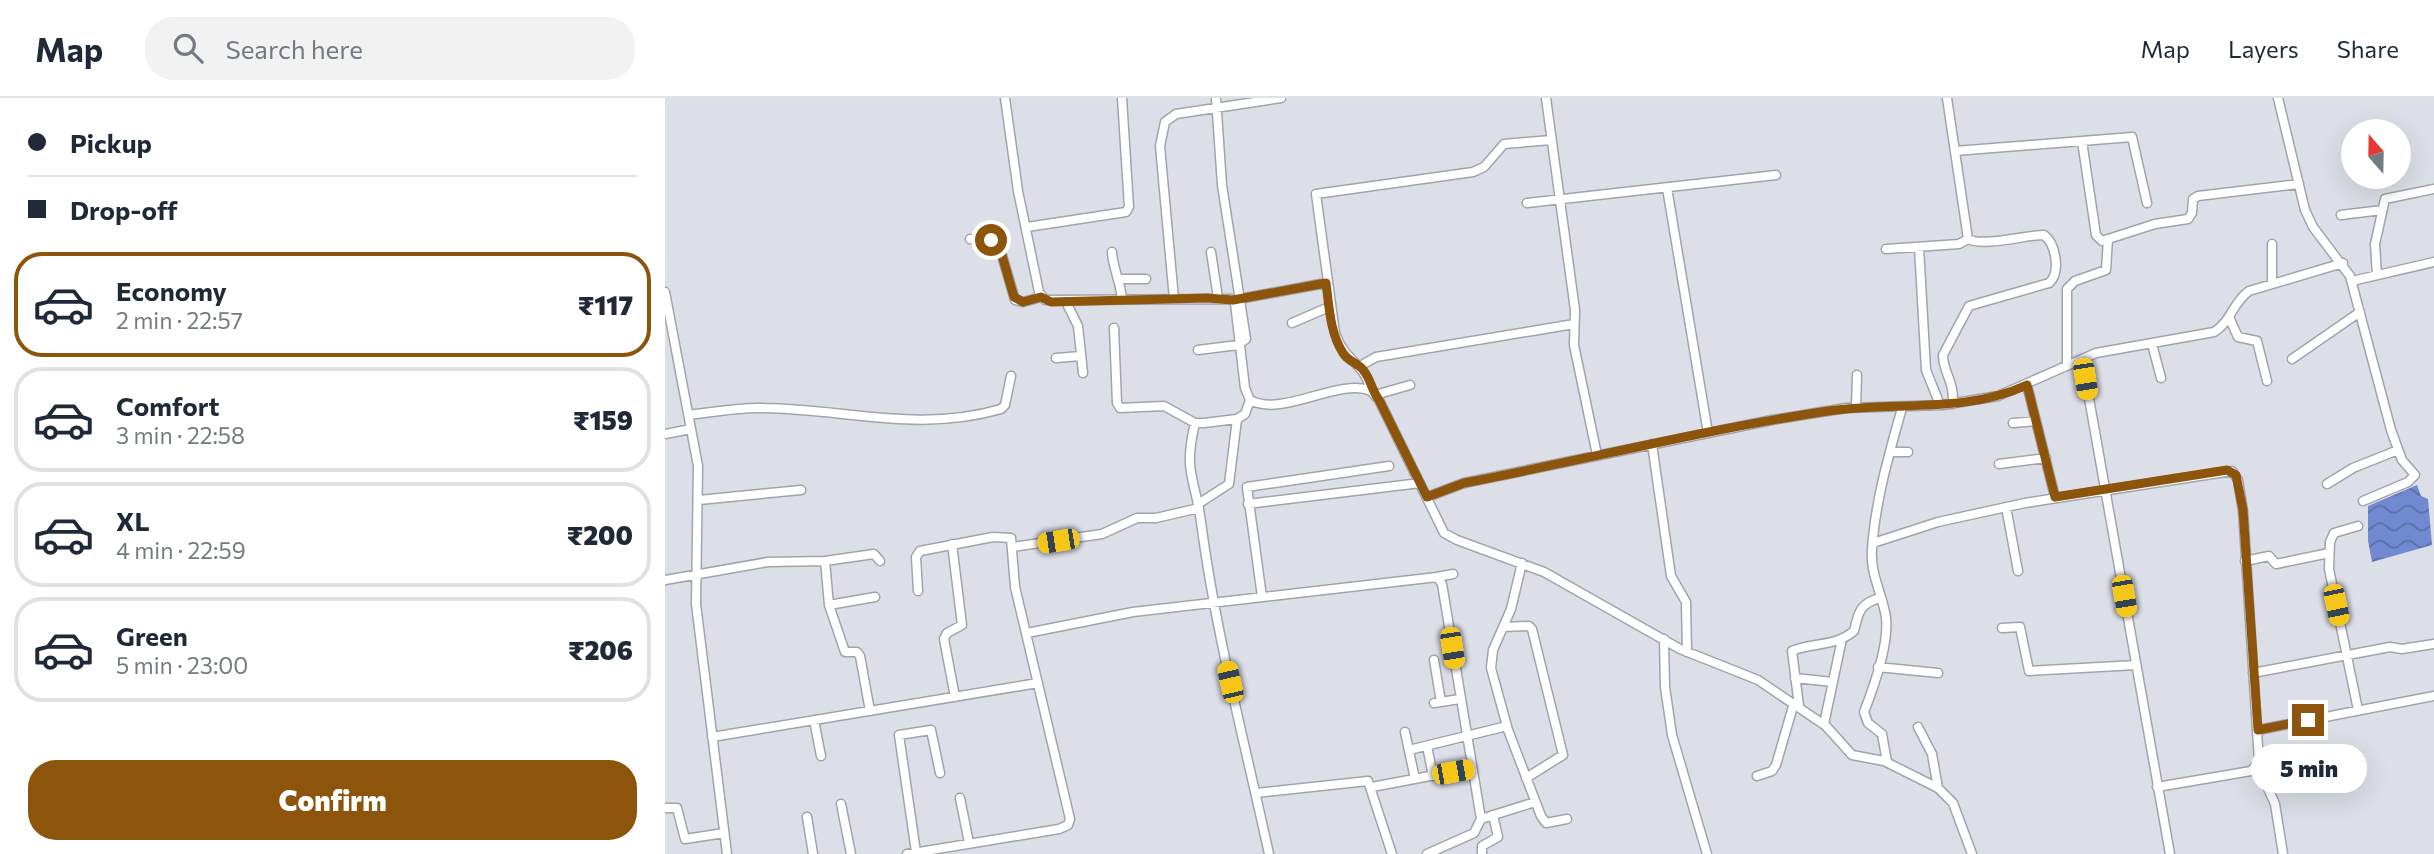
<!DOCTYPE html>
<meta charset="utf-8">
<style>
body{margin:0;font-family:Commissioner,sans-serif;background:#f2f2f3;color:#1f2937;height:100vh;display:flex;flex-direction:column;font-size:26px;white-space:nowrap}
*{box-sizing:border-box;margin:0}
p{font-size:23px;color:#747a83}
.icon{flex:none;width:38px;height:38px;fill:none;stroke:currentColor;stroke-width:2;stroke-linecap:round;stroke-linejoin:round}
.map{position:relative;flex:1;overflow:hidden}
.side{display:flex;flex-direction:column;background:#fff;width:665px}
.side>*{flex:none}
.banner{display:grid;align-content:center;height:154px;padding:0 28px;background:#fff}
.needle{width:46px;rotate:340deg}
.buttons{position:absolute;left:1676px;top:21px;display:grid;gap:14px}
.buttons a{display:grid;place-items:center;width:70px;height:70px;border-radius:50%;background:#fff;box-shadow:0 7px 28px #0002;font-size:35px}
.end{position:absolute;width:32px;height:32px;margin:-16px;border:9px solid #8d550b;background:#fff;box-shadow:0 0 0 4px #fff}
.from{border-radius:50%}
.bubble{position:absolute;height:49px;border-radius:24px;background:#fff;box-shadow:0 7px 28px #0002;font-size:23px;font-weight:800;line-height:49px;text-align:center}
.car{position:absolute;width:21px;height:42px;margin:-21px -10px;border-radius:9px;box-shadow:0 0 5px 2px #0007;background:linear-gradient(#f5c518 24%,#345 0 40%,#f5c518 0 76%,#345 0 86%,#f5c518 0)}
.banner b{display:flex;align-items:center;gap:24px;height:66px;font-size:26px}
.banner b+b{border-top:2px solid #e0e1e3}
.banner i{width:18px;height:18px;background:#1f2937}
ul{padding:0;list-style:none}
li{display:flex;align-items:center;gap:21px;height:105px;margin:0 14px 10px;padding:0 14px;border:4px solid #e0e1e3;border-radius:28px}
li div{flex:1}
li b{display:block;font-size:26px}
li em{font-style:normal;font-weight:800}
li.on{border-color:#8d550b}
li>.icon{width:63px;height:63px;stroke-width:1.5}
.cta{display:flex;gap:14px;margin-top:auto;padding:14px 28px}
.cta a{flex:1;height:80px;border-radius:28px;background:#8d550b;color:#fff;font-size:28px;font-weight:800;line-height:80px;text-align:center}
header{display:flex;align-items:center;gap:42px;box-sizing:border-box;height:98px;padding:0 35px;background:#fff;border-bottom:2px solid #e0e1e3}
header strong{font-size:33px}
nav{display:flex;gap:38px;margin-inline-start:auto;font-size:24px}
.search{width:490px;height:63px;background:#f2f2f3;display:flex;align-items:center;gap:18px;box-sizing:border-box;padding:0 24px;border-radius:28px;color:#747a83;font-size:26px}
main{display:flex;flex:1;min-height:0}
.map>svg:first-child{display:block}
.water{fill:url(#water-waves)}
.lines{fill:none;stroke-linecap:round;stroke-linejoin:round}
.minor-casing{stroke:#a1a4ac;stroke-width:11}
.minor{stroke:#fff;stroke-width:8}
.route{stroke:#8d550b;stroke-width:9}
</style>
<header>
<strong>Map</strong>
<div class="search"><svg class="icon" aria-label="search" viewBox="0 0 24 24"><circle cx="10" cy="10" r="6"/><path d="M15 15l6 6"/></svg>Search here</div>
<nav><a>Map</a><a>Layers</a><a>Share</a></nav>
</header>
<main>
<section class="side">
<div class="banner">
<b><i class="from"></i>Pickup</b>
<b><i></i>Drop-off</b>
</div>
<ul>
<li class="on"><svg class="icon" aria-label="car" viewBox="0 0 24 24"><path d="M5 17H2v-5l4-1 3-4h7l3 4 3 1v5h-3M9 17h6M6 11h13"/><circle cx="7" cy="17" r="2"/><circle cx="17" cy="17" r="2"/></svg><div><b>Economy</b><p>2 min · 22:57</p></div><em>₹117</em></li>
<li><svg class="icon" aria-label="car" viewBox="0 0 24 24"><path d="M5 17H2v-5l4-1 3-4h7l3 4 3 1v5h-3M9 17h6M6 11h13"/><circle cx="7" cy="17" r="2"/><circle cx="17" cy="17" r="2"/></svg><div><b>Comfort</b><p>3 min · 22:58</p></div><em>₹159</em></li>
<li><svg class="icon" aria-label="car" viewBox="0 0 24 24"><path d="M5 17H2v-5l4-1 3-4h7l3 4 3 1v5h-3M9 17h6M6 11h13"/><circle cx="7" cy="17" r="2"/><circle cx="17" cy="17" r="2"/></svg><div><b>XL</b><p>4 min · 22:59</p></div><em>₹200</em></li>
<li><svg class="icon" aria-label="car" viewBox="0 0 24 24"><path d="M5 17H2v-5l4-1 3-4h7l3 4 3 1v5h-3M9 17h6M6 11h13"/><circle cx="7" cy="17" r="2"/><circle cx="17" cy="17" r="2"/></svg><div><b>Green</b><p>5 min · 23:00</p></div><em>₹206</em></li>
</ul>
<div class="cta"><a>Confirm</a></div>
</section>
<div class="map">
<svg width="1769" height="756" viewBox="0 0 1769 756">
<defs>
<pattern id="water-waves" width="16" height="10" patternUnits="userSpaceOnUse" patternTransform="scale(1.75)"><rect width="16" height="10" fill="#7089d0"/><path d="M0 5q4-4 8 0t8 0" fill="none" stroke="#5b6fa8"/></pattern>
</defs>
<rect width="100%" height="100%" fill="#dcdfe7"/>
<path class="water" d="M1752,387L1756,398L1763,401L1767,447L1707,464L1703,443V408Z"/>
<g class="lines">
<g class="minor-casing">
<path id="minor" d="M340,0L353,93L374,194L380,202L566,201L570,205L580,290L585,302C618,320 674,279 706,293L714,302L779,435L792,442L879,474L1015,551L1093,582L1161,628L1187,657L1219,663L1273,690L1288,705L1307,756
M881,0L910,212L909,247L932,357
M1282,0L1303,141C1318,149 1361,137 1379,137C1391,146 1396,175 1384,185L1304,208L1278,257C1278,275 1289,281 1288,306
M1613,0L1640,112L1648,129L1685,178L1726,332L1737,362L1750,377L1743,384L1698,403
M1417,43L1431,137L1437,143L1490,126L1523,121L1527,115L1528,101L1533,98L1634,86
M1290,53L1467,39L1482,105
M1002,90L1043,335
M862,105L1111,77
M1676,117L1717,112
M362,129L461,114L464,109L457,0
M305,141L326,142L334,147L350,202L358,204L376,199
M1607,146V186
M1254,149L1261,272L1275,307
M1221,151L1294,146L1303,141
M447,154C448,172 456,184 457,202
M546,154L553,200
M1712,177L1710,146L1720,101L1769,91
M455,181H481
M1687,183L1769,164
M0,194L33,368L31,506L62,756
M509,201L495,48L500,24L511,16L616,0
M574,201L661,185
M401,204L413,228L418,275
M1564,219L1573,239L1592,243L1602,283
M627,225L664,209
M449,230L452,305L455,310L499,308L530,325H539L572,321L580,316L585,302
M1487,246L1496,280
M533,252L573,247L581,241L557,87L551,0
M391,260L416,258
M1417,261L1505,756
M1627,261L1695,214
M1402,267V191L1410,183L1441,172L1443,141
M695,268L711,259L909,226
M1362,287L1390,399
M706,293C699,263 681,266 670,235L651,96L808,74L819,69L839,46L886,42
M710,297L745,287
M1191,310L1192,277
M24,317C48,314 74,309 99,310C181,311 254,335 336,311L340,307L346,278
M530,325C518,375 530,379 536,424C551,537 580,646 604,756
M1348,325L1371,323
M0,336L26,331
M987,346L1006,478L1021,504L1022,554
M1225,354H1243
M1334,366L1381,360
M1662,386L1688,370L1733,352
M762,399L799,385L1107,322L1181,310L1278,307L1333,298L1431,255L1549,234C1566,224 1568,204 1584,193L1678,165
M34,402L136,392
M533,406L564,386L572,321
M583,406L755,385
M1341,409L1353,473
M1208,445L1273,424L1360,405L1567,373L1573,382L1578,413L1594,664L1586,673L1492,689
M287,446L297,527L282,535L279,541L290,599
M348,449L437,436L472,420H491L534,410
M160,463L164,507L180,554H192L195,558L205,613
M1580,463L1604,458L1611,466L1664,455
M857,465L846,511L828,552L826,570L843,632L876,718L881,725L902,721
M772,479L788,476
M0,482L103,464L160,463L209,456L215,463
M597,499L582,389L724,368
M164,507L210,499
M839,529L864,528L867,531L898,657L861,680
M1337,530L1355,529L1364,573L1471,567
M362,535L468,514L772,479L777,486L816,721L809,735L762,756
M999,541L1000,589L1007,637L1042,756
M769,562L776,604
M1213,569L1273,575
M1588,575L1725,549L1737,551L1769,546
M1130,580L1168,584
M769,605L795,601
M1134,608L1127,553C1148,544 1170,549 1189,533C1193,515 1195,505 1215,500
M1693,612L1664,471L1665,444L1669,435L1693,428
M149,622L156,658
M1159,626L1177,541
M1253,629L1267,656L1273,690
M1593,632L1769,598
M740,634L750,681
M47,639L373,585
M762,648L768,678
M744,652L842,628
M1222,664L1217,636L1203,625L1199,614C1208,591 1224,546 1221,520C1218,497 1205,477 1207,452C1210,404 1224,356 1237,310
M1593,668L1610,706L1618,756
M1092,678L1107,673L1111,667L1129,605
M707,689L807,670
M591,695L703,683L727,756
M295,700L304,745
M176,706L186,756
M0,710H12L20,741L59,735
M142,719L148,756
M816,721L870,704
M251,754L234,637L266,632L275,675
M242,756L394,731L403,727L405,721L350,489L346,440L328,439L255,453L251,459L253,493
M817,756V748L833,739L828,717"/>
</g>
<use href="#minor" class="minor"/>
</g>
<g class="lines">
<path class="route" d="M326,142L334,147L349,199L358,204L376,199L386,204L542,200L568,202L661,185C664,208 665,235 678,255C683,264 694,265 699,273C706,282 707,293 714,302L762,399L799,385C920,362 1041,331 1163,313C1229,303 1299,316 1362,287L1390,399L1562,372L1571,377L1578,412L1593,632L1643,622"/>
</g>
</svg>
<div class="buttons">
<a><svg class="needle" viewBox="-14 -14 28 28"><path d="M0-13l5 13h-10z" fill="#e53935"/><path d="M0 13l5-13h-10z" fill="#747a83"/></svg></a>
</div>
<i class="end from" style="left:326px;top:142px"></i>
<i class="end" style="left:1643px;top:622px"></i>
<div class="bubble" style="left:1586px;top:646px;width:116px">5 min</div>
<i class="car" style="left:1420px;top:281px;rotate:171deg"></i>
<i class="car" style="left:393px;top:443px;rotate:261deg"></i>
<i class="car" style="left:1459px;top:498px;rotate:170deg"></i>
<i class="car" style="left:1671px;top:507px;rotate:168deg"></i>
<i class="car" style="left:787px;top:550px;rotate:171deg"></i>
<i class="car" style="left:565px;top:584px;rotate:347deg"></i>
<i class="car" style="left:788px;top:674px;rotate:80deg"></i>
</div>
</main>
